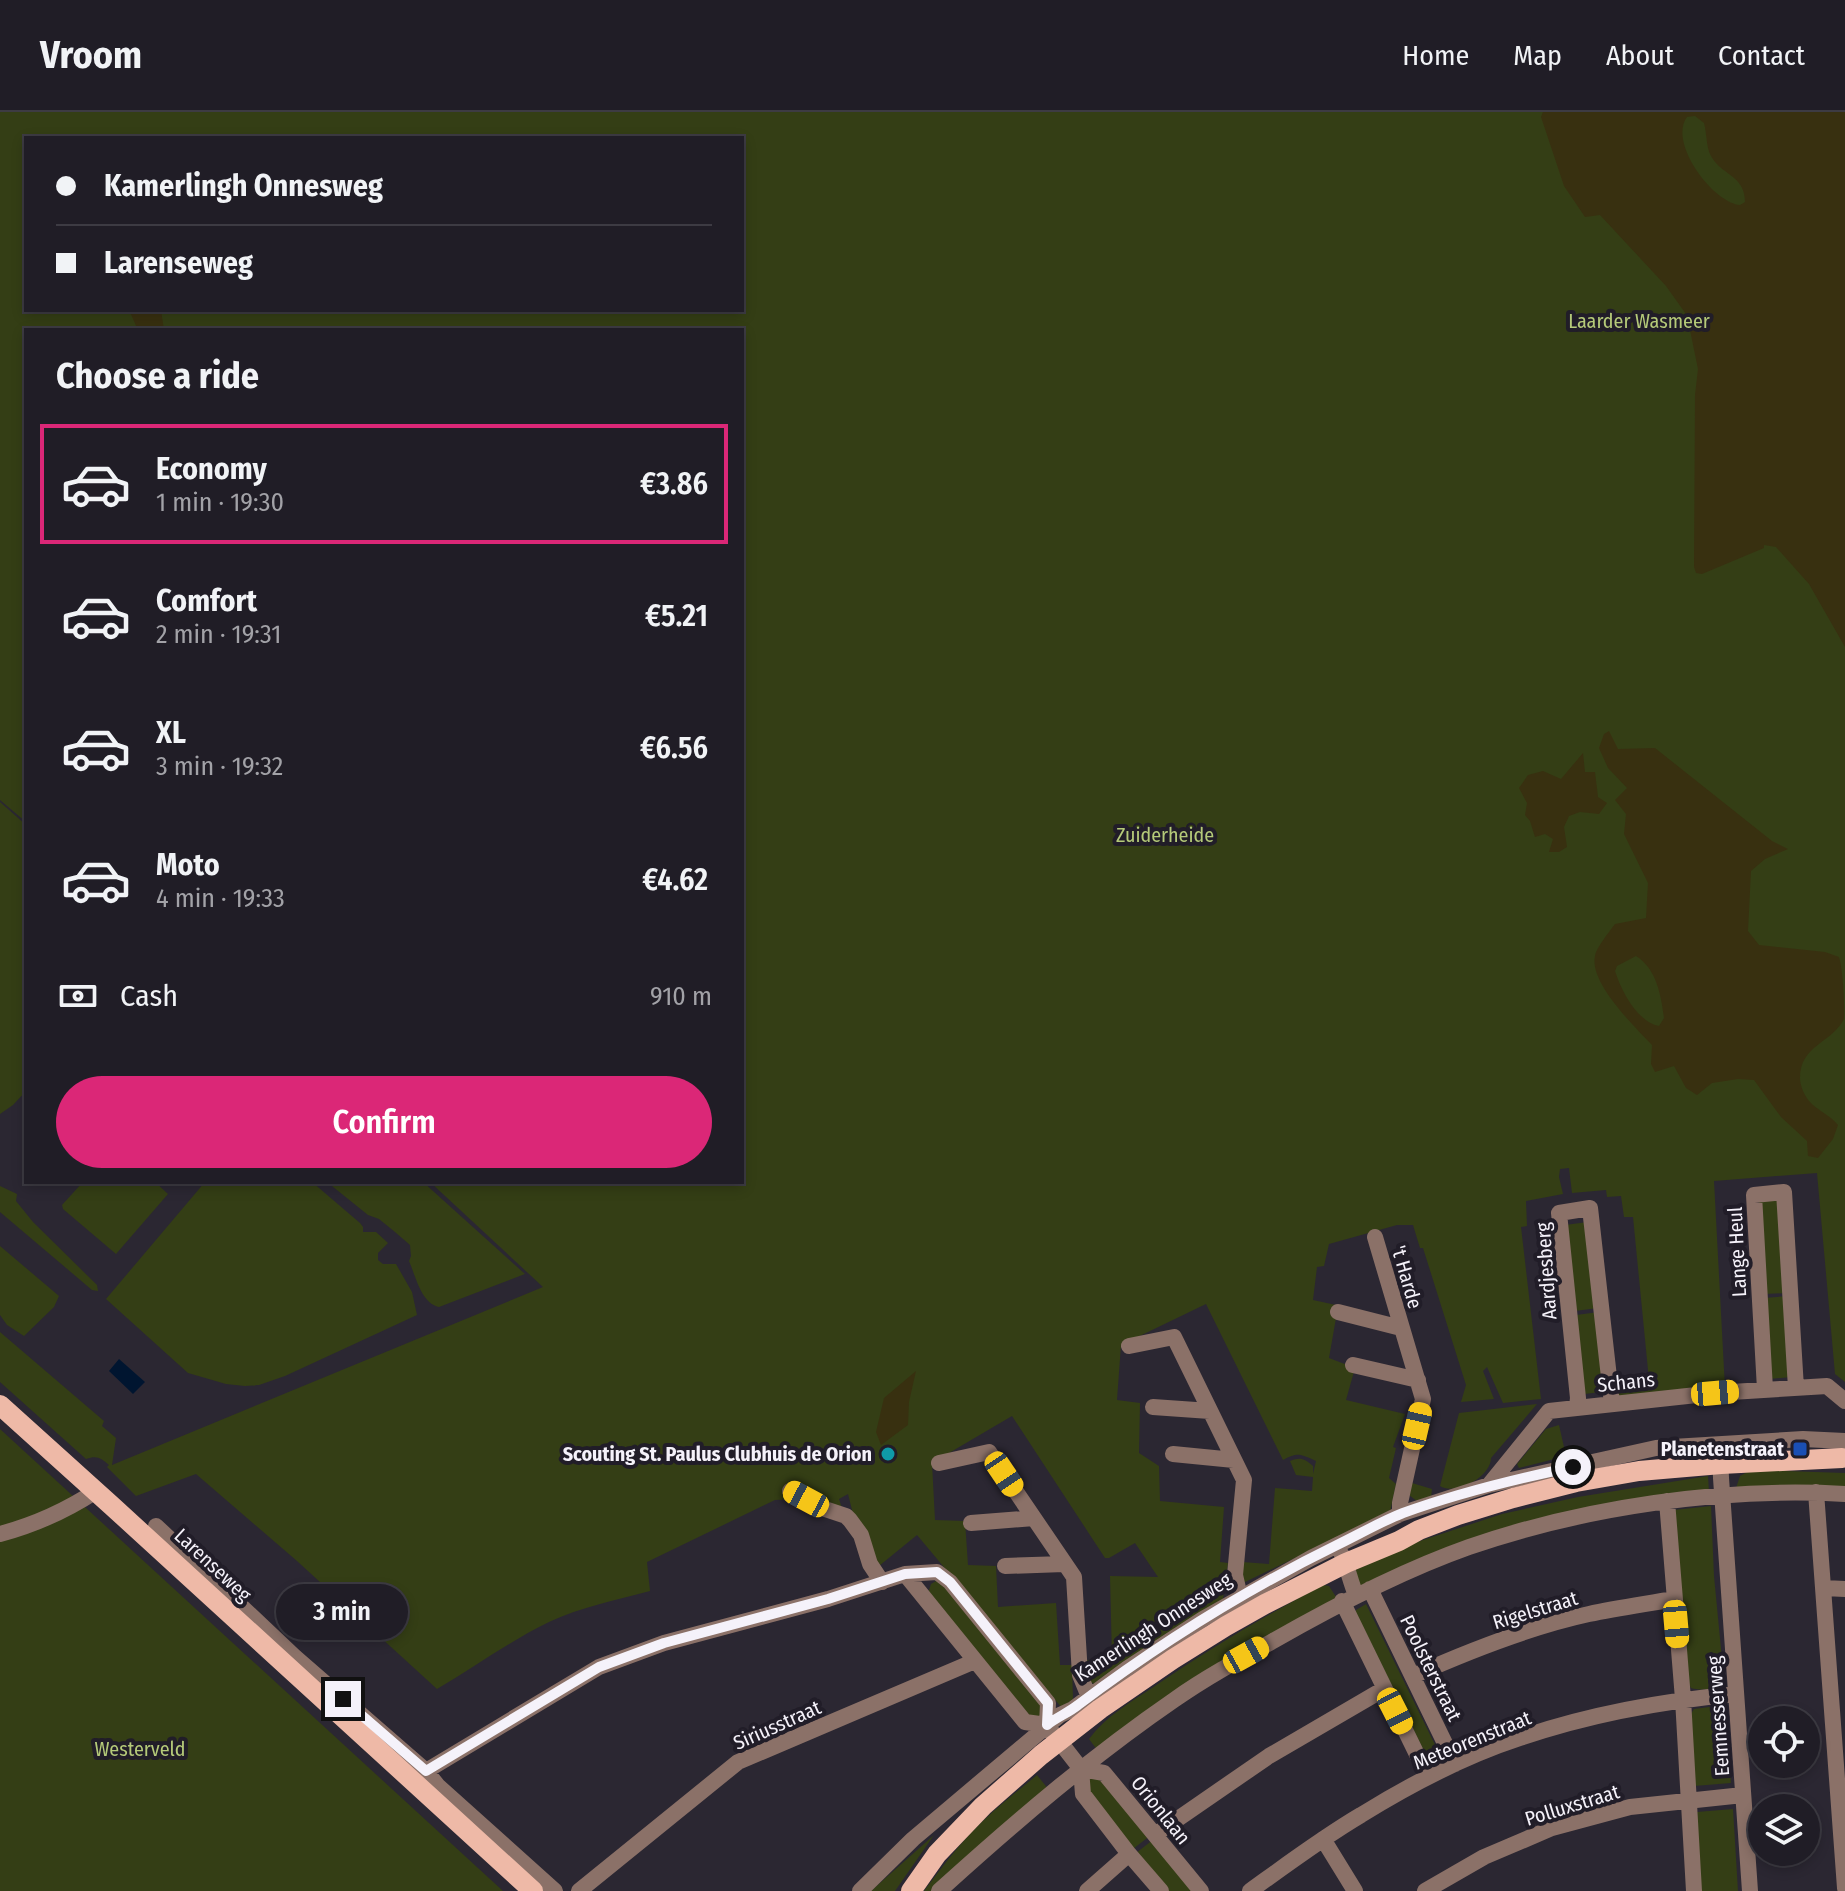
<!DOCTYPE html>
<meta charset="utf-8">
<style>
body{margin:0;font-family:"Fira Sans Condensed",sans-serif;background:#28262e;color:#f1f3f6;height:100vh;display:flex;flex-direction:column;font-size:30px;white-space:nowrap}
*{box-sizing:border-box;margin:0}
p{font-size:26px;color:#a2a2a7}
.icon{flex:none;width:44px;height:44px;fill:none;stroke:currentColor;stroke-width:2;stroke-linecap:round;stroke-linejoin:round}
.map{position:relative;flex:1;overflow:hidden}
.side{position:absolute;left:24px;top:216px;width:720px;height:856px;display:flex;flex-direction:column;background:#201d26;border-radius:0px;box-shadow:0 4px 12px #0003,0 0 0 2px #3d3b43}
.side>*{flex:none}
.guide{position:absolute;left:24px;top:24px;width:720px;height:176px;border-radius:0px;box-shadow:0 4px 12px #0003,0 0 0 2px #3d3b43;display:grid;align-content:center;height:176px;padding:0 32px;background:#201d26}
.tools{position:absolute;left:1748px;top:1594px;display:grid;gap:16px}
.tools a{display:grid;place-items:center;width:72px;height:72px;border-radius:50%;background:#201d26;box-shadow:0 4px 12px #0003,0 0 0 2px #3d3b43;font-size:40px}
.end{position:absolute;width:36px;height:36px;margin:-18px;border:10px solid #f5f2fa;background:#111;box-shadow:0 0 0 4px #111}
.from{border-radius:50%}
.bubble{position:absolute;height:56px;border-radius:28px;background:#201d26;box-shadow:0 4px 12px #0003,0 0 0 2px #3d3b43;font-size:26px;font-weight:600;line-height:56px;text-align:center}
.car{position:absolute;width:24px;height:48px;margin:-24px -12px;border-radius:10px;box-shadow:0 0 6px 2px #0007;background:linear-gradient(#f5c518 24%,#345 0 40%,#f5c518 0 76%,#345 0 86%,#f5c518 0)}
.guide b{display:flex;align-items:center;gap:28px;height:76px;font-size:30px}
.guide b+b{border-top:2px solid #3d3b43}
.guide i{width:20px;height:20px;background:#f1f3f6}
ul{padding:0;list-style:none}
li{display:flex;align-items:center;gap:24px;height:120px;margin:0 16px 12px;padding:0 16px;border:4px solid transparent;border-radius:0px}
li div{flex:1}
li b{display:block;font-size:30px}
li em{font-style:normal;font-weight:600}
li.current{border-color:#db2777}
li>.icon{width:72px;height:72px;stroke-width:1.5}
h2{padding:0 32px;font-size:36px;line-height:96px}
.pay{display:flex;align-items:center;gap:20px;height:88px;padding:0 32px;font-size:30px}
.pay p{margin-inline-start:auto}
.button{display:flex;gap:16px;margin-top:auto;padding:16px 32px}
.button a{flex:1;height:92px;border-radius:48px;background:#db2777;color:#fff;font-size:32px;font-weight:600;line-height:92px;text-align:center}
header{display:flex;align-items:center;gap:48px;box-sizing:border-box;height:112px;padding:0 40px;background:#201d26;border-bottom:2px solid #3d3b43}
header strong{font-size:38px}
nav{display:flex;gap:44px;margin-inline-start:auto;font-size:28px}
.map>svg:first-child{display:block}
.green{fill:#343e15;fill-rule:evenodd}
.sand{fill:#383010;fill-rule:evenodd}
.water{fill:#001530}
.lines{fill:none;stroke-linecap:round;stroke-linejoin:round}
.minor{stroke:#8b7168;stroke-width:16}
.major{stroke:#eeb9a7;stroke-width:20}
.route{stroke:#f5f2fa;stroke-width:10}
.transit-dot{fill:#1a4fb4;stroke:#211d28;stroke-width:3}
.culture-dot{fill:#0f9aa8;stroke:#211d28;stroke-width:3}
.labels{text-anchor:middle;stroke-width:8;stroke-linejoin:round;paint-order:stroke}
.park-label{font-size:20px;fill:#b5ca79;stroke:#211d28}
.street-label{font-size:20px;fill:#f5f2fa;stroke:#211d28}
.poi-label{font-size:20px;font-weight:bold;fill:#f5f2fa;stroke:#211d28;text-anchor:end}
</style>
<header>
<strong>Vroom</strong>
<nav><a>Home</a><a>Map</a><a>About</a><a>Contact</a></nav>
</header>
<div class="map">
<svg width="1845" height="1779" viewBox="0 0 1845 1779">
<rect width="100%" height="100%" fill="#2b2732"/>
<path class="green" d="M0,0H1845V1270L1835,1262L1817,1061L1714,1069L1725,1276L1616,1287L1614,1275L1649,1268L1633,1105H1624L1621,1084L1607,1085L1606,1078L1572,1081L1569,1056L1560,1057L1559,1065L1563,1082L1526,1089L1527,1114L1521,1115L1541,1287L1503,1291L1487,1255L1483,1259L1494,1287L1461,1290L1466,1273L1423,1136H1420L1413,1113H1397L1329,1132L1324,1154L1317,1155L1313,1188L1336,1193V1206L1329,1246L1355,1256L1346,1288L1405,1302L1393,1335L1396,1336L1389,1366L1396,1372L1390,1400L1243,1471L1242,1450L1269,1452L1275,1376L1312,1379L1313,1365L1296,1363L1290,1349C1300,1345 1304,1346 1313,1354V1362L1316,1349C1300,1342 1298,1340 1283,1348L1206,1192L1121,1233L1117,1288L1140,1291L1139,1341L1159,1354L1160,1389L1224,1395L1220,1450L1228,1451L1223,1487L1094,1572L1089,1569L1086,1548L1112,1547L1110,1464L1158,1465L1135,1431L1109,1446H1105L1012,1304L932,1351L935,1408L965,1409L968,1453L996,1454L998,1495L1056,1491L1060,1553H1072L1073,1587L1062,1596L917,1423L879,1454L853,1402L848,1382L839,1387L842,1396L797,1376L796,1387L775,1388L647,1450L650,1479C617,1488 581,1495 549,1510C510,1529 474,1555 437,1577L297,1449L196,1362L136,1384L107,1355L109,1353C101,1346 97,1343 86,1347L0,1270V1220L104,1309L102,1314L116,1326L112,1353L543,1175L430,1070H742V218H26V710L0,688ZM26,26H742V198H26Z
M0,690L26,713V979L13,993L0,1002Z
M83,1070H155L168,1082L116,1142L63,1097L62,1093Z
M205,1070H312L360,1111L363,1115V1120H376L388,1131L378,1141V1148L383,1152H396L412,1180L417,1203L285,1264L259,1273L245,1274L226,1272L188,1261L106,1187Z
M327,1070H423L525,1162L439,1195C421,1191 416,1165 409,1149L411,1144L410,1133L395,1120L379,1107L368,1103Z
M0,1074L17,1082L16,1089L33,1110L97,1173L98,1179L92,1178L0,1100Z
M1782,1088L1788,1181L1764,1182L1759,1089Z
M1588,1110L1598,1196L1575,1199L1565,1113Z
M0,1134L59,1184L54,1195L24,1224L7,1213L0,1203Z
M1788,1184L1792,1265L1769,1267L1764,1186Z
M1599,1200L1608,1279L1585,1282L1576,1203Z
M1537,1292L1491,1346C1491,1365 1455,1384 1440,1374L1459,1301Z
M1559,1313L1566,1344L1519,1356L1517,1352L1546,1317Z
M0,1317L503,1779H0Z
M1751,1358L1845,1361V1378L1735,1379L1740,1364Z
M1708,1364L1709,1380L1619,1393L1360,1475L1353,1459L1417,1430L1502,1402L1578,1385Z
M1412,1371L1432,1377L1431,1385L1418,1390L1409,1383Z
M1711,1394L1714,1464L1724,1568C1719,1578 1701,1579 1691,1576L1688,1571L1674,1398Z
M936,1469L942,1470L1045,1599L1035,1610L928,1481L931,1472Z
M1323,1473L1329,1474L1338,1488L1098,1639L1089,1627C1106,1604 1131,1590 1155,1574C1209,1537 1265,1504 1323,1473Z
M1366,1492L1439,1641L1428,1647L1356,1501V1498Z
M1717,1594L1723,1595L1725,1599L1731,1671L1694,1674L1691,1602L1694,1597Z
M1037,1663L1049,1678L934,1779H924C939,1759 954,1739 971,1721C991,1700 1014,1682 1037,1663Z
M1095,1663L1151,1723L1133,1737L1086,1680L1090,1664Z
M1733,1697L1738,1779H1699L1697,1700Z
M934,1723L895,1779H871Z
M1154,1727L1196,1779H1167L1136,1741Z"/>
<path class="sand" d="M1543,0H1845V535L1809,472L1776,435L1764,433V436L1702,462L1696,461L1694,455L1695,283L1698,257L1690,218L1691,209L1666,174L1600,103L1585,105L1564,74L1541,5ZM1695,4L1704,11C1707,22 1706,35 1711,44C1721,63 1745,63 1745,90L1740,93C1712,90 1668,30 1687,5Z
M129,198H161L164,218H138Z
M1609,619L1618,637L1655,636L1772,729L1788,737L1765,747L1751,759L1748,819L1759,833L1825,840L1839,845C1843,858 1845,895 1844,907C1832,931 1800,933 1800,966C1800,973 1804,983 1809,989C1817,998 1830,1003 1838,1013L1833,1027L1818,1046L1808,1044L1807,1029L1781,1005L1754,968L1738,967L1712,971L1697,983L1686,976L1674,954L1655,960L1651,952L1652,933C1635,915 1589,871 1595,844C1596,836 1610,819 1615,812L1646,806L1648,771L1624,722L1626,702L1615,688L1627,676L1608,656L1599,636L1604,622ZM1636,844C1657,857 1661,884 1664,906L1659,914C1637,910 1621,878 1615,859L1617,854Z
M1583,641L1585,660H1595L1598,685L1607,691L1599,702L1580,700L1569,704L1564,715L1567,735L1559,740H1549L1553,727L1545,722L1535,725L1530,709L1525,703L1527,691L1519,676L1528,663L1543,659L1561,667Z
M916,1259L909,1290L908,1313L881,1333L876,1320L884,1286Z"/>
<path class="water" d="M119,1247L145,1270L133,1282L109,1259Z"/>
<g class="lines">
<path class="minor" d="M1375,1125L1423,1287L1400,1391V1402
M1338,1200L1401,1216
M1129,1234L1174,1225L1244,1368L1235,1463L1240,1485
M1353,1253L1418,1268
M1765,1277L1754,1083L1784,1080L1796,1276
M1153,1295L1210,1299
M1577,1295L1578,1286L1559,1101L1590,1096L1612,1292
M1720,1340L1721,1366L1750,1779
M1173,1342L1234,1348
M939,1351L989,1340L1074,1465L1080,1563L1089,1585
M1489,1373L1549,1299L1715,1281L1827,1274L1845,1289
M790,1379L822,1396L846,1404L850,1408L861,1423L870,1452L882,1470
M1816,1380L1845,1776
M1667,1389L1683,1587L1694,1779
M971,1411L1034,1406
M156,1414L295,1545L426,1659L438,1674L555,1779
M0,1422C34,1413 67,1398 96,1379
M1342,1443C1348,1456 1350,1469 1356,1483
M1005,1454L1064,1452
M1824,1476L1845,1477
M1370,1477L1455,1652
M1342,1489L1428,1665
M1413,1564C1469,1539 1529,1515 1589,1502C1617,1496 1646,1492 1674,1487
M1053,1621L1081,1657
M426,1659L599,1555L664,1531L828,1487L905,1462L937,1460L950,1470L1048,1591L1047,1613L1025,1610L905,1462
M1156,1722L1269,1644L1384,1577
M1323,1727L1355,1779
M579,1779L738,1650L975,1549
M860,1779L913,1727L1060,1603L1073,1597L1128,1556L1203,1507L1311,1446L1400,1402L1489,1373L1656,1336L1803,1327L1845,1329
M939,1779C1014,1711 1091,1645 1174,1588C1205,1566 1240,1547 1273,1529C1336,1493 1401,1459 1469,1435C1585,1395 1723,1375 1845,1382
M1087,1779L1129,1742
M1161,1779L1129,1742L1083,1682L1081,1657L1104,1661L1201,1779
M1250,1779C1286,1753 1322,1726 1361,1703C1411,1672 1465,1644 1520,1626C1590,1602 1663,1589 1736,1582
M1425,1779L1484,1745L1552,1716L1630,1695L1743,1683"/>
<path class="major" d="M0,1293L112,1394L533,1779
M911,1779L937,1742L983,1694L1041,1643L1100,1597L1173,1547L1226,1514L1265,1492L1346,1451L1399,1429L1419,1418L1458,1403L1513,1386L1576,1370L1639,1359L1721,1352L1842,1346"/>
</g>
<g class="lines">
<path class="route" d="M343,1587L426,1659L599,1555L664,1531L828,1487L905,1462L937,1460L950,1470L1048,1591L1047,1613C1057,1605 1068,1601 1078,1593C1159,1532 1245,1478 1337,1433C1358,1423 1380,1410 1403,1401C1458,1381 1515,1367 1573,1355"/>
</g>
<rect class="transit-dot" x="1792" y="1329" width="16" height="16" rx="4"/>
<circle class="culture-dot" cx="888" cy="1342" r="8"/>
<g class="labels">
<g class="park-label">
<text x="1639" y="216">Laarder Wasmeer</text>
<text x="1165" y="730">Zuiderheide</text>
<text x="140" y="1644">Westerveld</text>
</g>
<g class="street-label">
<text transform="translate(1737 1140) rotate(-93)" y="7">Lange Heul</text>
<text transform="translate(1546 1159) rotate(-94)" y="7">Aardjesberg</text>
<text transform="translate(1407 1165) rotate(74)" y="7">'t Harde</text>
<text transform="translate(1626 1270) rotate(-6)" y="7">Schans</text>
<text transform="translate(213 1453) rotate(43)" y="7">Larenseweg</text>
<text transform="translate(1535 1498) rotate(-17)" y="7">Rigelstraat</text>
<text transform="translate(1153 1515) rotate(-33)" y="7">Kamerlingh Onnesweg</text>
<text transform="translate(1431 1556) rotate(64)" y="7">Poolsterstraat</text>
<text transform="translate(1718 1604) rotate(-94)" y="7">Eemnesserweg</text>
<text transform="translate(777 1613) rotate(-24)" y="7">Siriusstraat</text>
<text transform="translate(1472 1628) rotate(-22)" y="7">Meteorenstraat</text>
<text transform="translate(1572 1693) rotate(-17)" y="7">Polluxstraat</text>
<text transform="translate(1161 1698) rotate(51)" y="7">Orionlaan</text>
</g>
<g class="poi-label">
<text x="1784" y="1344">Planetenstraat</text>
<text x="872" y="1349">Scouting St. Paulus Clubhuis de Orion</text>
</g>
</g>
</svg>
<div class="tools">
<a><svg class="icon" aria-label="locate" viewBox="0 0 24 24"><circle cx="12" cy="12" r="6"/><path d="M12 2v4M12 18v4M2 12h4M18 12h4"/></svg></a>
<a><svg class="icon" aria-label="layers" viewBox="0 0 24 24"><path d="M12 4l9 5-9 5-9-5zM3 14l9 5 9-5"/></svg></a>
</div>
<i class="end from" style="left:1573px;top:1355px"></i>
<i class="end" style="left:343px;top:1587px"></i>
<div class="bubble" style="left:276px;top:1472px;width:132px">3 min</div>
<i class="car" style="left:1715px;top:1281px;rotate:85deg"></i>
<i class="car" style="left:1417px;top:1314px;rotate:13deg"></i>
<i class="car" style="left:1004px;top:1362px;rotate:146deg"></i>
<i class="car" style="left:806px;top:1387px;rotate:298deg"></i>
<i class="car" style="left:1676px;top:1512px;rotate:175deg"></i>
<i class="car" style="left:1246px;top:1543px;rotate:61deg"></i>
<i class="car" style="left:1395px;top:1599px;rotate:153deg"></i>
<div class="guide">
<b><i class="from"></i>Kamerlingh Onnesweg</b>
<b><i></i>Larenseweg</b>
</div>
<section class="side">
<h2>Choose a ride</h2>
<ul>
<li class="current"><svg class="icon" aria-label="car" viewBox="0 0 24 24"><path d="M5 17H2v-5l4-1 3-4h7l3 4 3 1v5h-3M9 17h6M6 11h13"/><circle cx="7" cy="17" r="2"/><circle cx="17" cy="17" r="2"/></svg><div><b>Economy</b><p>1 min · 19:30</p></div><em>€3.86</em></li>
<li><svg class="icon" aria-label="car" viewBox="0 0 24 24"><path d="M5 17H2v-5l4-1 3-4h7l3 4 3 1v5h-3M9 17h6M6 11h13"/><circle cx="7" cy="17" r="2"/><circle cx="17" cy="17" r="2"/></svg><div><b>Comfort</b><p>2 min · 19:31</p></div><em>€5.21</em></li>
<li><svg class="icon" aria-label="car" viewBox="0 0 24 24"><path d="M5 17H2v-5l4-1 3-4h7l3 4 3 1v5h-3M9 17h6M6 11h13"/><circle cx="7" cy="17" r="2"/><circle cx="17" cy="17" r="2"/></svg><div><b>XL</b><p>3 min · 19:32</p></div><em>€6.56</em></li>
<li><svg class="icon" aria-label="car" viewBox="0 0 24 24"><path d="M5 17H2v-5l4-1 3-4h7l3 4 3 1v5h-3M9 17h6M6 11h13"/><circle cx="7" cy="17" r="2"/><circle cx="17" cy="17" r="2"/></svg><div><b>Moto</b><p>4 min · 19:33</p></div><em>€4.62</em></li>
</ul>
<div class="pay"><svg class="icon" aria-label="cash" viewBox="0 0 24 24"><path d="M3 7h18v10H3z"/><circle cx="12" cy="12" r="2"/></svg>Cash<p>910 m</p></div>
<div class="button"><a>Confirm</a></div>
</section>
</div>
